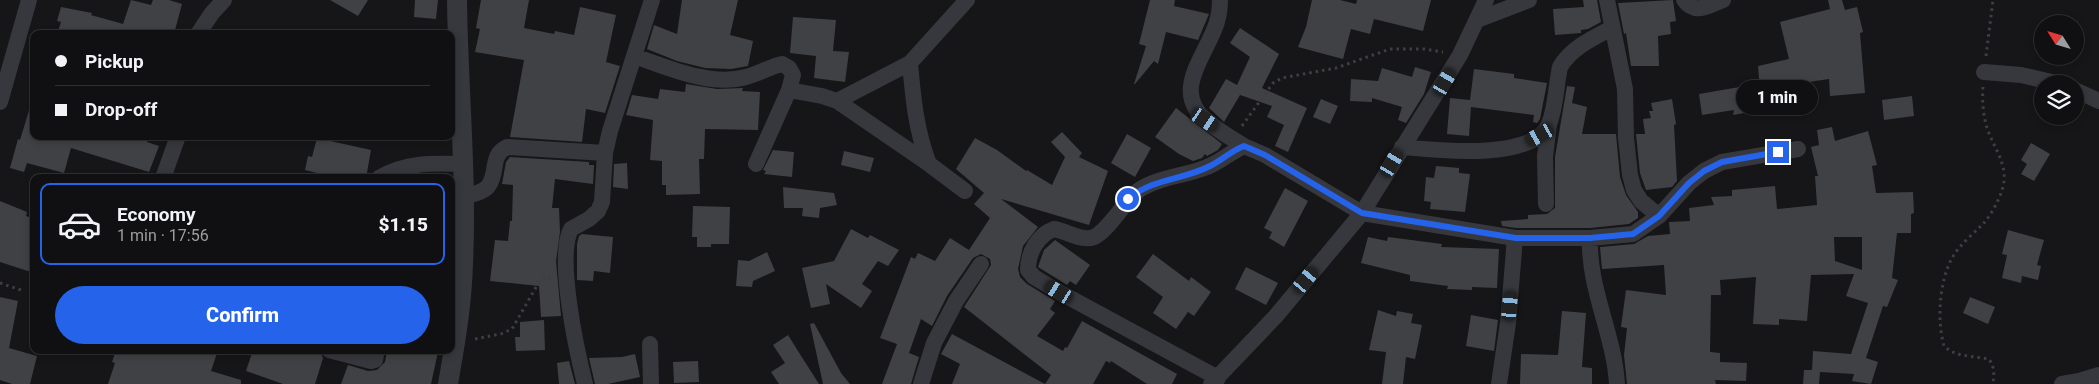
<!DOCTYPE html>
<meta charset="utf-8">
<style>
body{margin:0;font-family:Roboto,sans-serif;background:#1e1e20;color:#f1f3f6;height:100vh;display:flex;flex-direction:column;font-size:19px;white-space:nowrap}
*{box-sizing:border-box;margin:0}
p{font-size:16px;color:#9c9d9f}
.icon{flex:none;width:28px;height:28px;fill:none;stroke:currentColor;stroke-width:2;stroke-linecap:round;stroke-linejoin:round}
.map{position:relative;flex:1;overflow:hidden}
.details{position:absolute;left:30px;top:174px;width:425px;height:180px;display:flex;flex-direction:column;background:#101012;border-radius:10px;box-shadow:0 2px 8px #0003,0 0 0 1px #303032}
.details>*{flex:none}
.banner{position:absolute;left:30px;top:30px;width:425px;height:110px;border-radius:10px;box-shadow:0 2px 8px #0003,0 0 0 1px #303032;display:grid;align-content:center;height:110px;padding:0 25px;background:#101012}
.needle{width:32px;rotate:307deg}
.controls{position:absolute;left:2034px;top:15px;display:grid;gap:10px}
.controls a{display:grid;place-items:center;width:50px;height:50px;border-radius:50%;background:#101012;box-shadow:0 2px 8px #0003,0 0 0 1px #303032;font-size:25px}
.end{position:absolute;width:22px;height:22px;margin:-11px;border:6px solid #2563eb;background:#fff;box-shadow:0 0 0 2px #fff}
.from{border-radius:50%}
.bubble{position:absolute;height:35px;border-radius:18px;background:#101012;box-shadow:0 2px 8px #0003,0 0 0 1px #303032;font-size:16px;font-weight:800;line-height:35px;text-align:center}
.car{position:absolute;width:15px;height:30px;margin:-15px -8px;border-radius:6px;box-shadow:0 0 4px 1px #0007;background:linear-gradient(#222 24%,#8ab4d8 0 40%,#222 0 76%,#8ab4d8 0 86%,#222 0)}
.banner b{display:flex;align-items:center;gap:18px;height:48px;font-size:19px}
.banner b+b{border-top:1px solid #303032}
.banner i{width:12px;height:12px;background:#f1f3f6}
ul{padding:9px 0 0;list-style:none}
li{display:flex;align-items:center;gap:15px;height:82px;margin:0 10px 8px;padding:0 15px;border:2px solid transparent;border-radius:10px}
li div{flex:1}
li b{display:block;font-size:19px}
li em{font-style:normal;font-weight:800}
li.selected{border-color:#2563eb}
li>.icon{width:45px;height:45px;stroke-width:1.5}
.primary-button{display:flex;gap:10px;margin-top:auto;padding:10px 25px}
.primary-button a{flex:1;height:58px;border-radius:30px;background:#2563eb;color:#fff;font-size:20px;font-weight:800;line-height:58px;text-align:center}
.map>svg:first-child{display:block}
.building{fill:#404145;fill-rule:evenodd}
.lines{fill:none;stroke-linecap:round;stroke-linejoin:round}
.path{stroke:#3d3f44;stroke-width:3;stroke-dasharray:2.5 4;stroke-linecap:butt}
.minor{stroke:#37383d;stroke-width:16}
.tertiary{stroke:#37383d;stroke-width:20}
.route{stroke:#2563eb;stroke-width:6}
</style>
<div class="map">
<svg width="2099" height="384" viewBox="0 0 2099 384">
<rect width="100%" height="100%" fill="#161618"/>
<path class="building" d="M131,0L151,5L153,0H169L182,4L174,34H57L61,22L57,21L61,7L92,13L91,15L123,24Z
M330,0H368L358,16Z
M415,0H438L436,19L414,17Z
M481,0H529L524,28L554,34L555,31L574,35L580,7L616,15L606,62L620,66L605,113L586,109L582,142L510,137L524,60L475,52L480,29L476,28Z
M682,0H738L730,35L753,41L748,66L731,69L705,68L677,61L647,49L654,25L677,34Z
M1150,0H1175L1174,6L1209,14L1198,40L1166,32L1158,64L1154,61L1135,84H1134L1146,46L1139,44Z
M1312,0H1340L1356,4L1357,0H1431L1423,31L1374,19L1370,34L1351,29L1343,59L1298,47L1306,27Z
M1583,0H1597L1601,22L1588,29L1581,30V33L1555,35L1553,9L1584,7Z
M1673,0L1676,21L1670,22L1671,34L1658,36L1659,66H1631L1626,33L1624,34L1618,3Z
M1828,0H1842L1845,10L1857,7L1863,32L1860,33L1865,93L1830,96L1829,79L1760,89L1758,66L1789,59L1780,22L1830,9Z
M793,17L836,20L833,51L849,52L845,82L814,78L816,56L790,53Z
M1240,28L1279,54L1262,88L1307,108L1288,152L1275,146L1284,125L1267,117L1272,106L1240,95L1224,122L1209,108L1226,79L1237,85L1250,57L1230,43Z
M1415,67L1431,72L1424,94L1406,123L1398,120L1402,107L1372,98V102L1350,101L1351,79L1378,81L1382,68L1412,77Z
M1474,69L1514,74V78L1547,83L1540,119L1537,123L1533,122L1534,115L1471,107L1469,136L1447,134L1450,98L1470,100Z
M686,84L717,89L743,88L742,91L760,92L758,130L705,129L704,159H699L700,194L666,195V185H662V161L650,160L653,120L626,115L632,95L658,99L660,89L685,92Z
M1757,84L1761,110L1733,115L1734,110L1702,115L1699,94Z
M1567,86L1575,87L1572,103L1587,107L1582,134H1616L1620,177L1626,195L1638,212V218L1629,224L1590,228H1516L1502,226L1501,221L1528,219V215L1547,214L1555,208V157Z
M1912,96L1914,116L1884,120L1882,100Z
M1321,99L1338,106L1330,124L1313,117Z
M1672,99L1676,124L1674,125L1677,181L1672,187L1646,190L1640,173L1636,134H1645L1643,119L1651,118L1649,111H1653L1651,103Z
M30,107L34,108V136H149L147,142L159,146L149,172L71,148L64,173L27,163L24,172L10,168L18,139L20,140Z
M1176,108L1222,144L1218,150L1207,156L1205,154L1202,158L1193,161L1179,154L1155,137Z
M1832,127L1835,141L1868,131L1877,165L1872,166L1876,193L1913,192L1914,213L1911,214V233H1897L1892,278L1898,280L1887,307L1883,306L1866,358L1878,362L1871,384L1852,381L1854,374L1820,372L1819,384H1803L1804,370H1812L1813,351L1851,354L1868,303L1846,296L1854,274L1811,275L1807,321L1779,319V325L1753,324L1756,277L1720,280L1721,295H1711L1710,352L1720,353V362L1747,363L1746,381L1715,380L1716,384H1627L1624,355L1627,328L1621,327L1626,290L1666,295L1664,265L1602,269L1600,247L1634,244L1648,236L1670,234L1669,222L1690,221L1689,208L1714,205L1711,197L1732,196V190L1775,186L1777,209L1817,205L1815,176H1818L1811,147L1819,145L1817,130ZM1834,237H1862V270L1835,261Z
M1062,132L1082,153L1079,157L1108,171L1089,225L1001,199L1038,227L1023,246L1018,269L1020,277L1027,284L1055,301L1050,309L1055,313L1037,336L1063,351L1065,347L1067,348L1082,321L1177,374L1172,384H1147L1111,361L1110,363L1106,361L1093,384H952L960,364L941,354L952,334L1045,384L1051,375L964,307L991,265L990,259L981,254L973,258L947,296L932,326L921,319L909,353L919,357L911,384H882L897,344L880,338L911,257L915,259L918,253L935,261L950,238L969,250L990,218L974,204L984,193L956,169L975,138L997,150L1026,171L1027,170L1052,185L1065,157L1051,142Z
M1127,134L1151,148L1135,177L1111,163Z
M317,138L371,150L366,178H337L305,170L308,156L312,157Z
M2031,143L2050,154L2034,181L2021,174L2027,164L2021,160Z
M773,150L794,152L792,177L764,174L766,171L763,170Z
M844,151L874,158L870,172L841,165Z
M510,157L589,162V165H594L593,184L555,179L552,208H559L560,232L556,261L561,316L541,317L539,286L490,281L495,240L508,241L510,221H512L513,185L502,184L506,162Z
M627,163L628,189L613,187L614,164Z
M1436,166L1459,168V173L1470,174L1465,212L1430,209L1431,202L1424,201L1426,177L1434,178Z
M783,187L834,193L837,205L820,208L819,218L802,216L803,208H784Z
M1285,188L1308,201L1284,247L1269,238L1272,232L1264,228Z
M0,201L27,212L26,216L34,219V273L0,262Z
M693,206L730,207L729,244H711V247H697V237H692Z
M851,229L868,238L870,235L899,250L888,266L878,261L862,284L872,291L861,308L826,284L830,304L811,308L802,268L834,261Z
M2008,230L2044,240L2037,265L2041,266L2038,280L2022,276L2021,283L2002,278L2007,255L2002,254Z
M582,234L613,237L610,273L594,271L593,281L577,280V244L579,236Z
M1368,237L1387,241L1388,237L1442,244L1441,247L1499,249L1497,288L1472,287V290L1447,289L1448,286L1410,281V275L1361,263Z
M1055,240L1090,265L1076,285L1070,281L1067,285L1038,267L1044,250Z
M767,252L775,271L753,281L752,287L736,286L738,260L749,261Z
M1153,254L1189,281L1191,277L1211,292L1194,316L1188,312L1176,329L1153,313L1163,297L1136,277Z
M1246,267L1278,283L1266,305L1235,289Z
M0,297L18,301L9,348L37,356L30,384H12L0,380Z
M1970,297L1995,307L1988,324L1963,313Z
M1378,310L1396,316L1397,311L1413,314L1411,323L1422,325L1415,359L1406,357L1403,384H1382L1386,352L1369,350Z
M1562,311L1586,313L1582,367L1592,368V384H1520L1521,354L1558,355Z
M1471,315L1498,320L1494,351L1466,346Z
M544,320L545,350L516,351L515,337H520V322Z
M814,323L841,373L850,384H823L810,324Z
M788,335L798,351L819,384H779L771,372L785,363L773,345Z
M116,350H218L211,371L241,380V384H108L115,363L112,362Z
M253,350H319L323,358L315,384H283L246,371Z
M403,350H427L438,352L431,384H341L348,365L368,371L377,370L385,362L387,351L402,355Z
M635,354L640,377L608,384H595L589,358L622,357Z
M569,361L575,384H559L557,363Z
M698,361L699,382L674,383L673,362Z"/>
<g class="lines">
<path class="path" d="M1986,56L1993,0
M1983,87C1982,101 1983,114 1987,128C1994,149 2010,166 2002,190C1999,200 1991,215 1984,223C1973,234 1958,246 1951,260C1939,284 1937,321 1944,346L1950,351L1961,355L1989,359C1995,368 1994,374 1993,384
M1242,126L1273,83L1282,78L1336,68L1390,49H1424L1443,52
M0,283L21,290
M475,339L501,334L512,329L539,282L544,278H551"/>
<path class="minor" d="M1220,0C1220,10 1218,21 1214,30C1202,60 1173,93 1206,120C1217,130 1231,138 1244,146
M1607,0L1625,89L1626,138L1630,175L1634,190L1641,201L1659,216
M1684,0C1695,15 1708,6 1723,0
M1477,20L1529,0
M198,34L212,13L224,0
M634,56C667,67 710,87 746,77C758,74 769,67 782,64L789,68L793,75L789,90L756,164
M910,63C913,97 916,131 929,164
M1984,72L2021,75L2060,84
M789,90L822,96L837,101L929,164L965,191
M2075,90L2099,101
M837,101L910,63L967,0
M0,102L29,0
M1402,147C1435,150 1532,162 1549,124C1556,107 1556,85 1560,67C1571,48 1593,38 1612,28
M163,178L178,136
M379,178C406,162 433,163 464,164
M464,197C471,195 485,192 489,185C498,172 490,155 507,147L605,153
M1546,204L1545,156L1549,125
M1590,238C1588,288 1614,334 1617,384
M650,344L651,384
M329,350L371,361L375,360L377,350
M1218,378L1059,292L1034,277L1028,270C1028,252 1038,235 1054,229C1067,231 1082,242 1094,237C1108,231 1124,202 1139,190C1158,177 1186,176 1207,167C1220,162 1231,152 1244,146L1265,155L1362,213L1515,238H1590L1633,234L1659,216L1689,183L1704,171L1722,162L1798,149
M585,384C577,352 556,257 571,229L589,219L598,211L602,202L605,153L610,131L652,0
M921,384L934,343L956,301L981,264
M1211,384L1275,317L1362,213L1460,55L1486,0
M1499,384L1508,323L1515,238
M2062,384L2079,381L2099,375"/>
<path class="tertiary" d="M448,384C455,344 462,304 463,263C467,175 458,88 457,0"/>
</g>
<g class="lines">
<path class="route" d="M1128,199C1155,177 1181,181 1210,166C1222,160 1231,151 1244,146L1265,155L1362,213L1516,238H1590L1633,234L1659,216L1689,183L1704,171L1722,162L1778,152"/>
</g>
</svg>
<div class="controls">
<a><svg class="needle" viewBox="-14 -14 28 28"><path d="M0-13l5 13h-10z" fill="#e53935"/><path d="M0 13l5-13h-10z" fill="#9c9d9f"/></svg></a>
<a><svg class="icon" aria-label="layers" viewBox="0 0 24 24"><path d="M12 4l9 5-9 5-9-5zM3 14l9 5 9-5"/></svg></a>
</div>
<i class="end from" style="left:1128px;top:199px"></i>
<i class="end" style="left:1778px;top:152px"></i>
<div class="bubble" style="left:1736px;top:80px;width:82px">1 min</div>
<i class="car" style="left:1445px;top:82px;rotate:30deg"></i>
<i class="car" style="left:1205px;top:120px;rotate:124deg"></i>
<i class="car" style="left:1540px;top:135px;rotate:241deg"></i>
<i class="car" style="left:1392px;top:163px;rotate:31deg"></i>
<i class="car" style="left:1306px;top:280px;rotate:40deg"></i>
<i class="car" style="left:1059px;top:292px;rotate:301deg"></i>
<i class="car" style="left:1510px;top:306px;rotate:5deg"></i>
<div class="banner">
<b><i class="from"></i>Pickup</b>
<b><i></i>Drop-off</b>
</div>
<section class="details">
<ul>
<li class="selected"><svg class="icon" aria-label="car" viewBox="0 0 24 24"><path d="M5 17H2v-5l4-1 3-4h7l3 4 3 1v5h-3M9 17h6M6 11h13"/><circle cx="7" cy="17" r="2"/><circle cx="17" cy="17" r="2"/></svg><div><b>Economy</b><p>1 min · 17:56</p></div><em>$1.15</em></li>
</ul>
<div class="primary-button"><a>Confirm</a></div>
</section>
</div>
